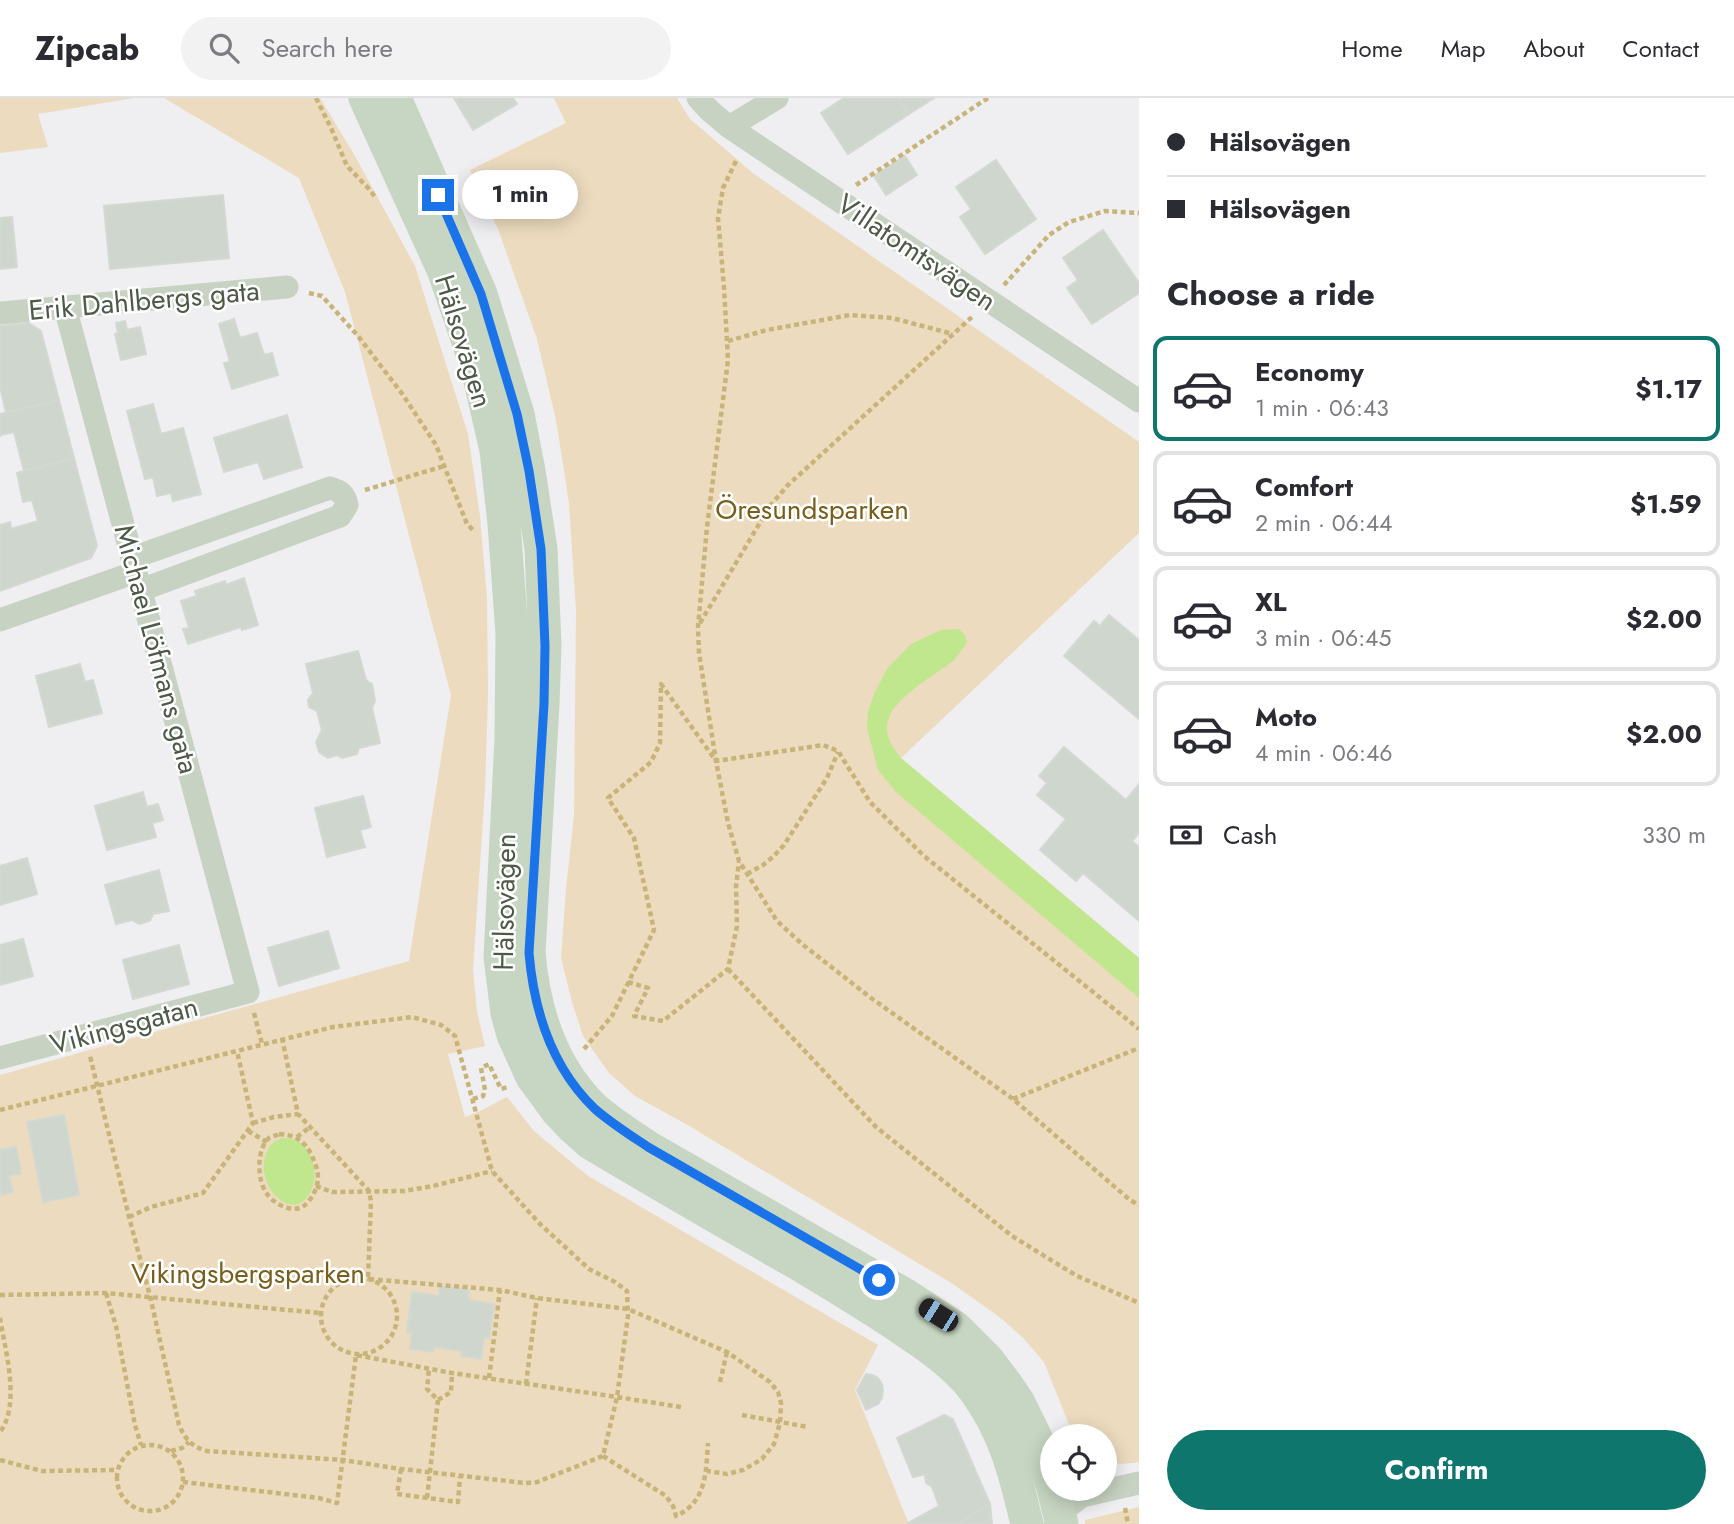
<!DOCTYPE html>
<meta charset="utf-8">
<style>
body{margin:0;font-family:Jost,sans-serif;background:#f2f2f3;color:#2b2b33;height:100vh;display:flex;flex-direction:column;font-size:26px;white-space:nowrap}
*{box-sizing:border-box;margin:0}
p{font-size:23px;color:#7c7c81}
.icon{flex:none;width:38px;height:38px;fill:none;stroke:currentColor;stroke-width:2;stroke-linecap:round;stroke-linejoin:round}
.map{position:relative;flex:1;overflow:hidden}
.details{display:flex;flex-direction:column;background:#fff;width:595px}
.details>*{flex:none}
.guide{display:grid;align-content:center;height:154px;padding:0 28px;background:#fff}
.controls{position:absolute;left:1040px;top:1326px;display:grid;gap:14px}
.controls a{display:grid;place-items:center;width:77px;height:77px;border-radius:50%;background:#fff;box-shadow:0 4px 18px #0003;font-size:35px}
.end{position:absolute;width:32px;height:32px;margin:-16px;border:9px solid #1a73e8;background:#fff;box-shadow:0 0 0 4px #fff}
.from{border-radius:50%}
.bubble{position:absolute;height:49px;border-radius:24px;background:#fff;box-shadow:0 4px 18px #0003;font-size:23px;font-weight:700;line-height:49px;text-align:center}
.car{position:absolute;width:21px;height:42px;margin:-21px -10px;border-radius:9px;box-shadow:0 0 5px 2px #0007;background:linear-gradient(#222 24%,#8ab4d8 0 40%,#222 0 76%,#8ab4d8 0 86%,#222 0)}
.guide b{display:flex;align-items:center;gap:24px;height:66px;font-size:26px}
.guide b+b{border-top:2px solid #e1e1e2}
.guide i{width:18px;height:18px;background:#2b2b33}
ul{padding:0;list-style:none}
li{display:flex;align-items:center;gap:21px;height:105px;margin:0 14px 10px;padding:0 14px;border:4px solid #e1e1e2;border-radius:14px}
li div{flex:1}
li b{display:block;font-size:26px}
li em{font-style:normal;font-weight:700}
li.active{border-color:#0f766e}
li>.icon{width:63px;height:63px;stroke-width:1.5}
h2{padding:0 28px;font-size:32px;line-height:84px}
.pay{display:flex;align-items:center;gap:18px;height:77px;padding:0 28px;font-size:26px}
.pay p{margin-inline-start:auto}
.action{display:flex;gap:14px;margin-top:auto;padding:14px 28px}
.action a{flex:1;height:80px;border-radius:42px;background:#0f766e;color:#fff;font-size:28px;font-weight:700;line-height:80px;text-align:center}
header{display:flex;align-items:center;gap:42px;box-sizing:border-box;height:98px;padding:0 35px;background:#fff;border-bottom:2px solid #e1e1e2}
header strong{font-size:33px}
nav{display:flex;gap:38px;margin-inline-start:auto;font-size:24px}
.search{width:490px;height:63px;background:#f2f2f3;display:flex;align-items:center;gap:18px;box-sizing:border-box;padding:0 24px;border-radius:38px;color:#7c7c81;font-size:26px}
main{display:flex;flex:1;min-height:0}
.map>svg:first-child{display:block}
.green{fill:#ecdbbe}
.water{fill:#c0e78e}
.building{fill:#cfd6cd;stroke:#d3d9d2;stroke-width:2}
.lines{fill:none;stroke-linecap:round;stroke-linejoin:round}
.path{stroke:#c8b478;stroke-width:4.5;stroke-dasharray:5 3.5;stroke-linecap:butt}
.street{stroke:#c7d2c2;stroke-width:23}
.secondary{stroke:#c7d6c2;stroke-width:33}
.route{stroke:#1a73e8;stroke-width:9}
.labels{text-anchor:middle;stroke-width:5;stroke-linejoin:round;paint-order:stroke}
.street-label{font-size:28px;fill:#4d5a47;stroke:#fff}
.park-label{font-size:28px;fill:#785f1c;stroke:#fff}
</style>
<header>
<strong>Zipcab</strong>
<div class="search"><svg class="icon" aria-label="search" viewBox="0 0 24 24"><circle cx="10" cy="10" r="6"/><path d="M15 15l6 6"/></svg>Search here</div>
<nav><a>Home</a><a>Map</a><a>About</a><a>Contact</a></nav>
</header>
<main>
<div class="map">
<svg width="1139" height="1426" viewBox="0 0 1139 1426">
<rect width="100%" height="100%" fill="#efeef1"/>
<path class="green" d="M0,0H134L38,16L48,49L0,55Z
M164,0H320L355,58L415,168L468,336L480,418L487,500L488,597L485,691L473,872L477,914L485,948L448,956L465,1019L480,1013L507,999L534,1033L588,1078L878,1247L855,1292L908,1424H911L906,1426H0V977L409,863L451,597L345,194L299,80Z
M554,0H677L690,21L754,76L1139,344V435L901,660L1139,860V1364C1128,1366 1115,1367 1104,1363V1339H1074L1044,1264L1024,1241L1002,1221L953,1186L684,1025L635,998L609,975L583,938L572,904L561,860L566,791L574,717L576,513L569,405L556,322L537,241L498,131L470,72L566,25Z
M1139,1409V1426H1085V1422Z"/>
<path class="water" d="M959,531L965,537L967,544C963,550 959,557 954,562C935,578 885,603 887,631C887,642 895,652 901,660L1139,860V900L897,695L878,672L867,630L868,613L875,594L887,571L911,546L941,532Z
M282,1040C285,1040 289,1040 293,1041C311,1047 318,1071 313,1087C300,1130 256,1094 265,1059C268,1049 271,1044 282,1040Z"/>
<path class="building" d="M454,0H513L517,6L473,32Z
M844,0H898L909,16L848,56L821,15Z
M898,0H934L909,16Z
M905,58L917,77L886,97L874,78Z
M996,62L1036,121L985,156L960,119L971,111L956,89Z
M223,97L229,160L110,171L104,108Z
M12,119L17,169L0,171V120Z
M1103,132L1139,185V195L1092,226L1067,190L1078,182L1063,160Z
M234,221L240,240L257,235L264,257L272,255L278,277L232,291L224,265L230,264L219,226Z
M125,223L127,232L140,229L146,256L121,262L115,236L118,235L116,225Z
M29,225L41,233L59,302L6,315L0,288V228Z
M59,302L74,360L24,373L14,334L0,337V339V316Z
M153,306L161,336L183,330L201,396L173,403L171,395L157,398L153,379L145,381L127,313Z
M287,317L302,369L264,381L258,364L224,374L214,340Z
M74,360L97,448L91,460L0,493V427L10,424L11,431L38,423L32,402L23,404L17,375Z
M244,480L258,527L242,532L241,529L188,546L183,531L189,530L181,503L197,498L195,493L225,483L226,487Z
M1109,517L1139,542V621L1064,558L1094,523L1100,528Z
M358,553L366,582L372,586L375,603L372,610L380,645L359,650L357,656L342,660L337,657L328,660L319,654L316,644L322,632L317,613L309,609L308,602L313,595L306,566Z
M80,566L85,584L93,582L102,615L49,629L36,578Z
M1064,649L1126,702L1139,686V708L1138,710L1139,711V735L1132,743L1139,749V823L1083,775L1076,783L1040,752L1066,721L1037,697L1047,685L1039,678Z
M143,694L147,709L158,706L163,722L152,725L156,739L107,752L95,708Z
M363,698L371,729L360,732L365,749L327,759L315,710Z
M27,760L37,796L0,807V768Z
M159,772L169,813L153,816L150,823L139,826L132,822L116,826L105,787Z
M328,833L339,870L279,888L268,850Z
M23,841L33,878L0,887V847Z
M179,847L189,886L133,901L123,862Z
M64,1017L79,1097L43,1104L27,1024Z
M16,1049L21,1075L9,1078L13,1094L2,1097L0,1088V1052Z
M440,1188L469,1192L468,1202L494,1206L489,1240L484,1239L481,1261L461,1258L462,1253L434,1249L433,1254L410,1251L412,1235L407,1234L412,1194L439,1198Z
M866,1276L872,1277L878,1280L882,1286L883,1293L882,1300L878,1306L866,1312L857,1292Z
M944,1317L953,1321L990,1406L958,1426H909L908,1425L939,1408L932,1389L926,1385L925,1379L926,1376L913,1379L897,1340Z
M990,1406L992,1426H958Z"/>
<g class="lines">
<path class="path" d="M316,0L331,30L347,68L369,91L376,100
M736,63L723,90L718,120L724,189L728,262L707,429L698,529L699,555L716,663L728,725L739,763L777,823L802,846L871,900L1013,1001L1130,1102L1139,1107
M856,87L988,0
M1004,187L1049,137L1069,124L1105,113L1139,115
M309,195L322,198L358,238L403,297L436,347L467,426L474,433
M728,243L767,232L850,217L892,220L953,236
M365,392L444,368
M700,525L770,408L788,387L973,218
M747,776L763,767L774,758L784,747L827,680L838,654
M728,871L876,1029L1012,1138L1077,1178L1139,1205
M628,884L648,890L634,918L663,923L728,871L737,828L736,788L739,764
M254,915L262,946
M282,940L298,1016L369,1093L371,1103L368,1181L500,1192L537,1200L628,1211L727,1254L770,1284L778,1294L781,1305L780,1325L774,1346L762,1361L743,1372L727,1376L707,1373
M584,951L612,918L654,832L634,740L608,700L651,664L660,645L661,586L716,663L823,647L838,653L870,704L924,758L1139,931
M473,1001L483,998L485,992L481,970L489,966L501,991L508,989
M1013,1001L1139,950
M0,1012L333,929L412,919L441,927L455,938L492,1073L540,1126L589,1171L615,1184L627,1193L628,1218L617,1299L603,1358L537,1384L525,1385L401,1371L343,1362L207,1353C192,1349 185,1341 179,1327L150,1198L129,1119L90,958
M253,1025L274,1019L298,1016
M248,1033L267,1044
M279,1036C296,1037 305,1043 312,1058C315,1065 318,1072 318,1079C318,1088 314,1097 308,1104C297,1118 276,1108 267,1096C257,1083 256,1051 269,1040C272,1038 276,1038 279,1036Z
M297,1039L310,1029
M316,1088L332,1094L404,1093L433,1088L492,1073
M129,1119L151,1109L203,1095L253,1025L237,953
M321 1218a38 38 0 1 1 76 0a38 38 0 1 1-76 0Z
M106,1195L116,1228L135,1327L141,1347
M0,1197L106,1195L320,1215
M0,1220C5,1251 21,1307 0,1334
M489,1280L500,1192
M720,1284L727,1254
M526,1286L537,1200
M438,1302L451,1294L452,1275
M742,1317L808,1329
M117 1380a33 33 0 1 1 66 0a33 33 0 1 1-66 0Z
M171,1353L182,1350L189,1344
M603,1358L666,1398L673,1408L676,1418C707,1404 706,1373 708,1345
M0,1362L42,1373L117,1372
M401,1371L397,1396L458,1404L460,1379
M183,1384L319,1400L337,1405L356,1257L452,1275L617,1299L681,1309
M427,1400L438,1302L427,1291L429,1271
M1125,1410L1128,1426"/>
<path class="street" d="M698,0L709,12L729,29L1139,303
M729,29L777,0
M0,215L287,189
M132,460L330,390C340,393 345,396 347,407L340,418L141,492
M0,522L136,474
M0,960L248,894L65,209
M1055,1426L1069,1408L1082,1398L1139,1385"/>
<path class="secondary" d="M365,0L444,174L477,270L496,352L504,426L512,535L511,641L500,859L507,915L513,937L532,979L557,1013L572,1029L590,1045C659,1086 728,1126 798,1166C833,1187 868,1208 902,1231C928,1249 956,1267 975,1293C1006,1336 1015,1376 1027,1426
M395,0L481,196L518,316L529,373L541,451L545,548L543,606L529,855C534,913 551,969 595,1011C611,1025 630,1037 648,1049L906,1197L955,1229L988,1262L1007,1287L1019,1305L1039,1346L1052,1387
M1053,1391L1062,1426"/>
</g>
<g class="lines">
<path class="route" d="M438,97L481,196L517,316L529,373L541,451L545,548L544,606L529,855C534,913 551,969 595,1011C611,1025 630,1037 648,1049L879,1182"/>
</g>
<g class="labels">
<g class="street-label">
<text transform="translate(917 154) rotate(34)" y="10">Villatomtsvägen</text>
<text transform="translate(144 202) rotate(-5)" y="10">Erik Dahlbergs gata</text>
<text transform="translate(464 243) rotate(73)" y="10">Hälsovägen</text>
<text transform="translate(157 551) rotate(75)" y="10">Michael Löfmans gata</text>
<text transform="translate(504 804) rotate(-89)" y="10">Hälsovägen</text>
<text transform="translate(124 927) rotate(-15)" y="10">Vikingsgatan</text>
</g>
<g class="park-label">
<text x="812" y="421">Öresundsparken</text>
<text x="248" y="1185">Vikingsbergsparken</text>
</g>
</g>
</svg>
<div class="controls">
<a><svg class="icon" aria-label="locate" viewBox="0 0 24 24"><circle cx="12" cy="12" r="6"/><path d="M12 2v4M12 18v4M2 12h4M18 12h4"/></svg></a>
</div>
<i class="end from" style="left:879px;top:1182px"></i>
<i class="end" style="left:438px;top:97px"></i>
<div class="bubble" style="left:462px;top:72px;width:116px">1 min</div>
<i class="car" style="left:938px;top:1217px;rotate:302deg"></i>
</div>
<section class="details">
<div class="guide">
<b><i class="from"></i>Hälsovägen</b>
<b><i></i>Hälsovägen</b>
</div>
<h2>Choose a ride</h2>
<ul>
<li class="active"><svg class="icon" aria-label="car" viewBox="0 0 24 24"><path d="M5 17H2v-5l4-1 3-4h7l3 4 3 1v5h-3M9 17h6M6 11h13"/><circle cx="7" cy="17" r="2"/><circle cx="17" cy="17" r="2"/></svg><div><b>Economy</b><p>1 min · 06:43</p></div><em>$1.17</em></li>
<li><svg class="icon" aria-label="car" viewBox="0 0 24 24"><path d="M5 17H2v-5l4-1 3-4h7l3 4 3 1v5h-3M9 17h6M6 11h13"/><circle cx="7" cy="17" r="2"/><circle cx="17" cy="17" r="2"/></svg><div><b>Comfort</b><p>2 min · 06:44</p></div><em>$1.59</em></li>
<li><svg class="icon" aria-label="car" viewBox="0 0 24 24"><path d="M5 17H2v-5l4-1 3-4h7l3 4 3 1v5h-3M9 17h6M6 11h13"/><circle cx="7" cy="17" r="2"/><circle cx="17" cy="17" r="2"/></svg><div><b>XL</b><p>3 min · 06:45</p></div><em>$2.00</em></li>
<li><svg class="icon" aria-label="car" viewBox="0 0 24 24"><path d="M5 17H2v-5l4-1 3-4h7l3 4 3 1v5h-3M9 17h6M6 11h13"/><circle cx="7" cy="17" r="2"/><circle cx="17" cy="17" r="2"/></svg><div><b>Moto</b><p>4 min · 06:46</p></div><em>$2.00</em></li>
</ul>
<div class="pay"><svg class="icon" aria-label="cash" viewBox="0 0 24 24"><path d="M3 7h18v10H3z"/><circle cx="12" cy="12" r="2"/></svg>Cash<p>330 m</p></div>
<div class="action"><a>Confirm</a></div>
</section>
</main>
